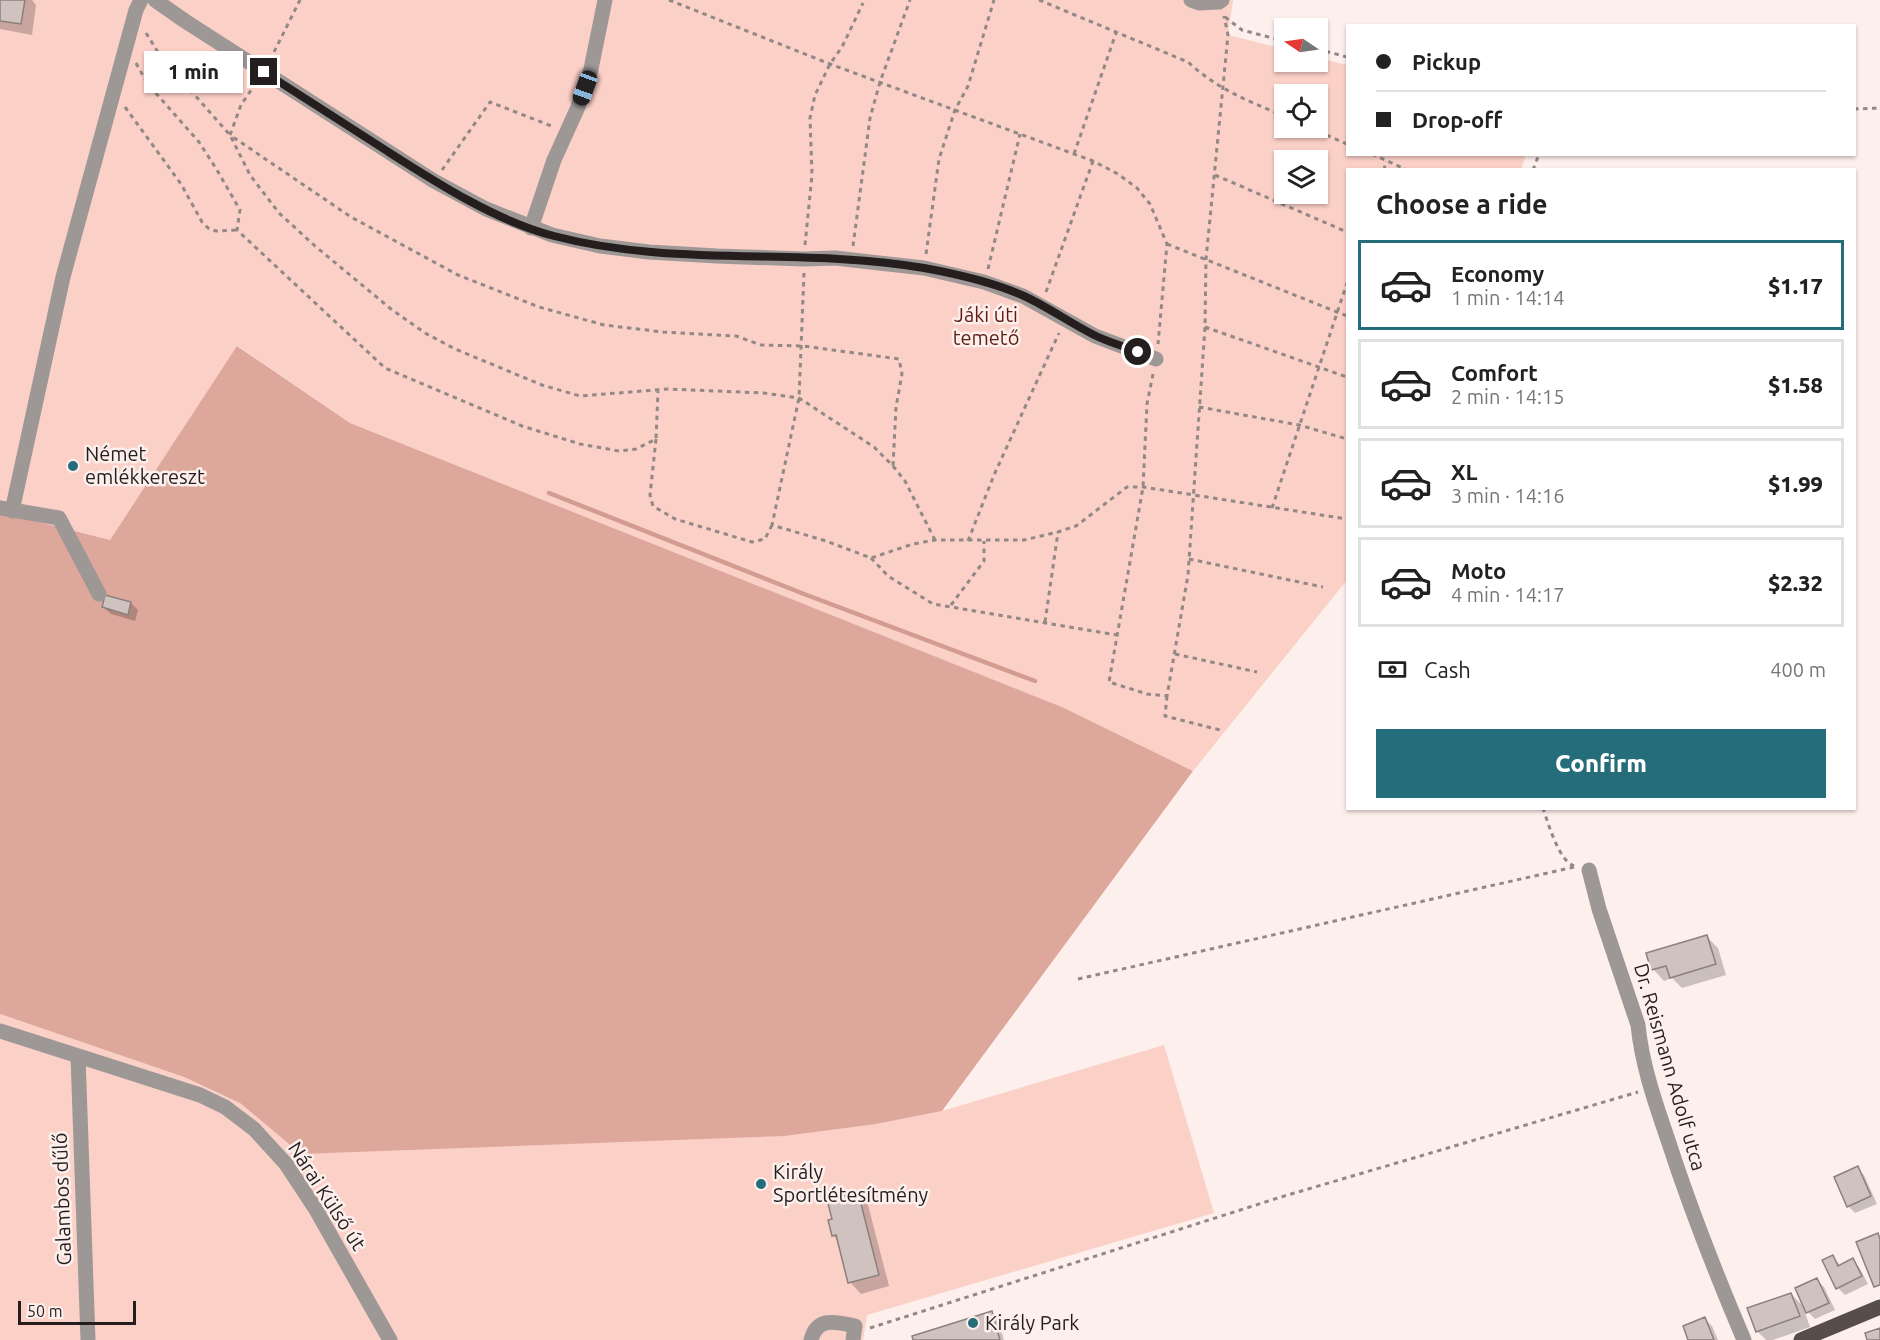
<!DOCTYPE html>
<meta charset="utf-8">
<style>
body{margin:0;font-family:Ubuntu,sans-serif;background:#f2f2f2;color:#222;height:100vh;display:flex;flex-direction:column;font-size:22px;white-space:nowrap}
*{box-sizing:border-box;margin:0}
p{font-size:20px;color:#767676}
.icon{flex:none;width:33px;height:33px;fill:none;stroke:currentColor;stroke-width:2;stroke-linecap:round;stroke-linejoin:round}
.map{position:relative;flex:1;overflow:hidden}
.side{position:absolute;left:1346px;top:168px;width:510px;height:642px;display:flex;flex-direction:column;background:#fff;border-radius:0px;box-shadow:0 2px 4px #0004}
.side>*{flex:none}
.top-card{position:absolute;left:1346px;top:24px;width:510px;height:132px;border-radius:0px;box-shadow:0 2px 4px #0004;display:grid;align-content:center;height:132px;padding:0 30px;background:#fff}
.needle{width:39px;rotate:283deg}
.buttons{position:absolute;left:1274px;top:18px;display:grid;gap:12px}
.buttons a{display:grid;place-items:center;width:54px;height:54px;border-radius:0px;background:#fff;box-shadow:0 2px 4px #0004;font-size:30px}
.scale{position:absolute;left:18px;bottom:15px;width:118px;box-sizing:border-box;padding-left:6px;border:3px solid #241f1e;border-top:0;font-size:16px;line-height:21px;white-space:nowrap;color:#241f1e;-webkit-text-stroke:4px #fdefec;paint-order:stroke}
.end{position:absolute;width:27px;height:27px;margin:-14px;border:8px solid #241f1e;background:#fff;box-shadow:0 0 0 3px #fff}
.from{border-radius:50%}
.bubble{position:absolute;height:42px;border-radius:0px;background:#fff;box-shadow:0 2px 4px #0004;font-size:20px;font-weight:800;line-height:42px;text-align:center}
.car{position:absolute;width:18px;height:36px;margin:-18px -9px;border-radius:8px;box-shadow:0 0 4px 2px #0007;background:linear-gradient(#222 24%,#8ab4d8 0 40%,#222 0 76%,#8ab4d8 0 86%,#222 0)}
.top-card b{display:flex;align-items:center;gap:21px;height:57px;font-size:22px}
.top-card b+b{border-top:2px solid #e0e0e0}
.top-card i{width:15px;height:15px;background:#222}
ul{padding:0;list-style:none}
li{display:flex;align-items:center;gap:18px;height:90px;margin:0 12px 9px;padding:0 18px;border:3px solid #e0e0e0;border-radius:0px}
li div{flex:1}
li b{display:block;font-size:22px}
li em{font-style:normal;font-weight:800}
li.on{border-color:#256d7a}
li>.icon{width:54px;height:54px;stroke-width:1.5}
h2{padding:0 30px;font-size:27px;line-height:72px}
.pay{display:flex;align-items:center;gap:15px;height:66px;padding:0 30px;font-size:22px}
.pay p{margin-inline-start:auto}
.action{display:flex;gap:12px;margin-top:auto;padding:12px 30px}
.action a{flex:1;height:69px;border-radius:0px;background:#256d7a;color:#fff;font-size:24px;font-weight:800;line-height:69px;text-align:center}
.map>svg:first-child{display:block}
.green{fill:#fbd0c7;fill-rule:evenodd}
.forest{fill:#dea79b}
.shadow{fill:#0003}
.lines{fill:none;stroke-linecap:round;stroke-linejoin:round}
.stream{stroke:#d39c91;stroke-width:4.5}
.building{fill:#cfc2bf;stroke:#8c807d;stroke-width:1.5}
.path{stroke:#928886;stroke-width:3;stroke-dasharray:4.5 4.5;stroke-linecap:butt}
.minor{stroke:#9d9796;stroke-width:15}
.major{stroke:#574d4b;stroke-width:15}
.route{stroke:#241f1e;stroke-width:8}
.poi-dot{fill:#256d7a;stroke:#fdefec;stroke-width:2}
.labels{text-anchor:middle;stroke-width:5;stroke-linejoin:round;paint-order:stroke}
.park-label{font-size:20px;fill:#5e1d12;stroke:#fdefec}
.poi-label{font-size:20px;fill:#241f1e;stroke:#fdefec;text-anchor:start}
.street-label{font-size:20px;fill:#241f1e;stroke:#fdefec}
</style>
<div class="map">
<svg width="1880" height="1340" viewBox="0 0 1880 1340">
<rect width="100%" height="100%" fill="#fdefec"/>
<path class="green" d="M0,0H1233L1228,35L1284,49V62H1317V58L1347,65V154L1526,155L1521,169L1347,170V580L1193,771L1062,707L350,423L238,346L110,540L0,512ZM1284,94H1317V128H1284ZM1284,160H1317V194H1284Z
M0,1014L184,1077L240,1103L301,1154L876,1124L942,1111L1164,1045L1214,1213L867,1315L863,1340H0Z"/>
<path class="forest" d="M237,346L350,423L1062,707L1193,771L942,1111L876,1124L784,1136L301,1154L240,1103L184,1077L0,1014V512L110,540Z"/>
<path class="shadow" d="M0,0H32L36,5L32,35L0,29Z
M131,603L138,610L135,621L111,614L103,607Z
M1707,937L1718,948L1726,975L1682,988L1672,978L1664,981L1653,969Z
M1857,1168L1864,1175L1877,1204L1855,1213L1848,1206Z
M857,1194L868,1205L889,1286L861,1294L850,1282L839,1242L833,1235L834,1220Z
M1833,1257L1841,1266L1852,1260L1859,1267L1868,1284L1845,1295L1838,1288Z
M1817,1280L1824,1287L1835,1310L1815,1319L1803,1307L1810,1327L1773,1340H1766L1757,1331L1791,1294L1806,1309Z
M991,1313L998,1320L1004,1340H915Z
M1705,1319L1712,1326L1718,1340H1690Z"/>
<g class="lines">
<path class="stream" d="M549,493L804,594L1035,681"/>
</g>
<path class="building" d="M0,0H25L21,24L0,21Z
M105,595L131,602L128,615L102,607Z
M1707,935L1716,964L1670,978L1666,966L1651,970L1646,953Z
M1858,1166L1871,1196L1847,1207L1834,1177Z
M858,1192L879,1275L848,1283L836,1235L832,1236L828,1220L832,1219L827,1200Z
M1878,1233L1880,1239V1285L1874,1287L1856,1242Z
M1833,1255L1838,1266L1853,1258L1862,1276L1836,1289L1822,1260Z
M1817,1278L1829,1303L1806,1313L1795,1288Z
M1791,1293L1800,1316L1756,1332L1747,1308Z
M992,1311L1000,1340H913L912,1336Z
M1705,1317L1714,1340H1688L1683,1326Z
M1880,1328V1340H1867L1865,1333Z"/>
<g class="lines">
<path class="path" d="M669,0L830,64L1093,161L1118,174L1137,188L1150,204L1167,244L1158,344
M1039,0L1188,62C1217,89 1248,101 1284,116
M1225,17L1242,30L1284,41
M146,33L161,57L230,135L250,175L279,213L315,246L391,309L425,333L455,349L542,385L580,396L668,389L763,393L799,398L874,447L893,466L905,481L935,540
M1317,49L1347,57
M270,60L300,0
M136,63L147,83L199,142L217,170L240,210L237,230L385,368L522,426L580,444L619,451L636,449L656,439L658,391
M256,83L241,105L230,135L351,217L458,275L539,307L604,325L663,332L736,336L761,345L803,346L899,359L902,374L896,407L893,466
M125,107L181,184L202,222L208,228L216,231L237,230
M1854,109L1880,108
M1310,128L1347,144
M1074,154L1116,33
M1372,154L1407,170
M442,170L490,102L554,127
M1384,170L1386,161
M1533,170L1539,154
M1215,175L1347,232
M1167,244L1347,316
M805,245L812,175L810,118L815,95L830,64L842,47L863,3
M853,246L870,118L880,82L910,0
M926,254L939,159L955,110L968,86L994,0
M988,269L1020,134
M804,273L799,398L772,525L826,541L871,558L913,544L935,540H1024L1058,532L1076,526L1127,487H1143L1347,519
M1046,292L1093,161
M1205,327L1347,377
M1153,374L1147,404L1143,487L1109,682L1147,694L1167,696L1188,575L1205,327L1206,259L1228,35L1224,16
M1199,407L1299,425L1347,439
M656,439L650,495L653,506L675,519L752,542L765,539L772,525
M1272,508L1347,283
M968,541L994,475L1059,333
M871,558L888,576L933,604L1117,635
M1189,559L1323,587
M951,605L984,561V541
M1045,622L1058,532
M1175,654L1257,672
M1167,696L1165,716L1220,730
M1543,808C1548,823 1559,861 1574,866
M1078,979L1574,867
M870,1328L1281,1197L1638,1092"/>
<path class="minor" d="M155,0L185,21L434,181L486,209L552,235L600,246L649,252L717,256L804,259L835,258L924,268L984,282L1023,296L1095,336L1156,359
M1191,0L1199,3L1219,2L1222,0
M531,228L554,160L578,107L591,69L605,0
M0,508L59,518L99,594
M12,511L63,277L136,10L141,0
M1589,870L1599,909L1638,1025C1642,1065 1655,1102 1668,1140C1690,1208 1716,1274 1744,1340
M0,1031L200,1095L225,1107L254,1129L286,1164L315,1208L390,1340
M78,1057L88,1340
M811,1340C817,1316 837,1322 855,1326L853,1340"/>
<path class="major" d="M1801,1340L1880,1307"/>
</g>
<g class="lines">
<path class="route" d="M264,72C305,98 346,125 387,151C437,183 496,221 554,236C676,268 802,247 924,268C957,274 993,282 1024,296C1048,307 1070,323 1094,335C1108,342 1123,346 1138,352"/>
</g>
<g class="poi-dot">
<circle cx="73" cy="466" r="6"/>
<circle cx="761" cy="1184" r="6"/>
<circle cx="973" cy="1323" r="6"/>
</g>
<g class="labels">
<g class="park-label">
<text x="986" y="322">Jáki úti<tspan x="986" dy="23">temető</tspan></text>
</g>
<g class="poi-label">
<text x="85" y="461">Német<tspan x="85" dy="23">emlékkereszt</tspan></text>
<text x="773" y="1179">Király<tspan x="773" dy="23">Sportlétesítmény</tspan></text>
<text x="985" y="1330">Király Park</text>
</g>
<g class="street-label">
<text transform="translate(1670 1067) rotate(74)" y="7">Dr. Reismann Adolf utca</text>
<text transform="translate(327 1196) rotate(57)" y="7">Nárai Külső út</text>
<text transform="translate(62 1199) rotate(-92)" y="7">Galambos dűlő</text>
</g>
</g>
</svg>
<div class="buttons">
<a><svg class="needle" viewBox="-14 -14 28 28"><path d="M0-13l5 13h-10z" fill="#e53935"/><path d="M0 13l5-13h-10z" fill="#767676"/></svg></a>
<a><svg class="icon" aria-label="locate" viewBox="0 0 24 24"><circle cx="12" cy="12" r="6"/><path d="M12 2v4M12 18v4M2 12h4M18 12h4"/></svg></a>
<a><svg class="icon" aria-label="layers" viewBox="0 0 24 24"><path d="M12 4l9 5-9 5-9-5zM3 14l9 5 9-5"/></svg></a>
</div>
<div class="scale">50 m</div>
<i class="end from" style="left:1138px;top:352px"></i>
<i class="end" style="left:264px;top:72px"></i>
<div class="bubble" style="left:144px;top:51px;width:99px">1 min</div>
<i class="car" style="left:585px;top:88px;rotate:200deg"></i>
<div class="top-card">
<b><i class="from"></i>Pickup</b>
<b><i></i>Drop-off</b>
</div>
<section class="side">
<h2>Choose a ride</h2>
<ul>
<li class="on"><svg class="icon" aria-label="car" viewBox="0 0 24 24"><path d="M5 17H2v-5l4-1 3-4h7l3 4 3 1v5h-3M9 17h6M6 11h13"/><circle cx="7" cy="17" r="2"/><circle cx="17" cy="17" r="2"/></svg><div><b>Economy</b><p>1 min · 14:14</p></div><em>$1.17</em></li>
<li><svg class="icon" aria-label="car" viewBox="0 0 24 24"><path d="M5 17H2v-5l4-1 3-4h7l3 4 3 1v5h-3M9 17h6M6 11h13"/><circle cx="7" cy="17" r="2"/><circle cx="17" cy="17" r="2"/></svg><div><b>Comfort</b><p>2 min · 14:15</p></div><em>$1.58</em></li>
<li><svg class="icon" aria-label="car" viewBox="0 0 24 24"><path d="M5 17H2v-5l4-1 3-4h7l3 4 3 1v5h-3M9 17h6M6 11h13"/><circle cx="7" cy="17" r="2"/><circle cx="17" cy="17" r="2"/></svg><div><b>XL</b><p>3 min · 14:16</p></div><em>$1.99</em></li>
<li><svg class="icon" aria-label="car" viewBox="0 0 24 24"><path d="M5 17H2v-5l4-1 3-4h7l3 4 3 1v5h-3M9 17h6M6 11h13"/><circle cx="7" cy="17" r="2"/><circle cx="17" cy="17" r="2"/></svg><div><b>Moto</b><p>4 min · 14:17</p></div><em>$2.32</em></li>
</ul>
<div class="pay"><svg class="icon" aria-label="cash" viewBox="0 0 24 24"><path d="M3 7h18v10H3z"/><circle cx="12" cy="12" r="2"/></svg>Cash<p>400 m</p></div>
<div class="action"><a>Confirm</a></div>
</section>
</div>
